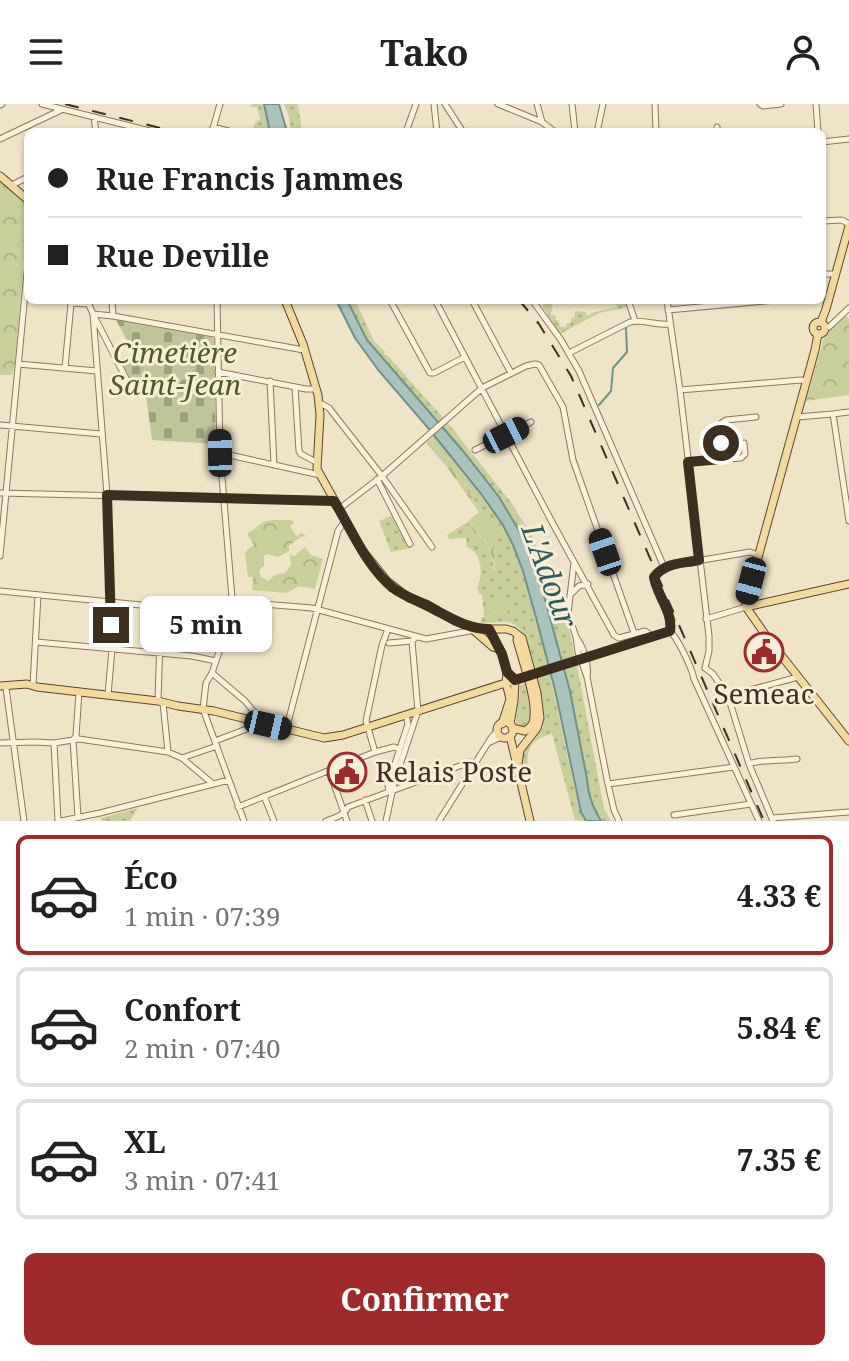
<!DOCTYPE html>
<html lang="fr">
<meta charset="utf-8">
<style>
body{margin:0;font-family:"Noto Serif",serif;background:#f6f6f6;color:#202124;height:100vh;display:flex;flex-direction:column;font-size:30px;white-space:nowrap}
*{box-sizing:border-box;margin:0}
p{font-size:26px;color:#757577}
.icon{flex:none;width:44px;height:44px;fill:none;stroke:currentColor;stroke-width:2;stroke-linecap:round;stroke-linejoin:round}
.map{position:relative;height:717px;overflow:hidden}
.drawer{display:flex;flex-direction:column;background:#fff;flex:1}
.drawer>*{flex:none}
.hud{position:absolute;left:24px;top:24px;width:802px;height:176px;border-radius:12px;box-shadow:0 2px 6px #0004;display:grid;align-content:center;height:176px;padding:0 24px;background:#fff}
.end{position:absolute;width:36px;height:36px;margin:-18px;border:10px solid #3d2e20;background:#fff;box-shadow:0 0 0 4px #fff}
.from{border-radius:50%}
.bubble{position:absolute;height:56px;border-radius:12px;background:#fff;box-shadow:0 2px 6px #0004;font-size:26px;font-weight:700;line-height:56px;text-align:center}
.car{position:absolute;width:24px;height:48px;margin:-24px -12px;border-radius:10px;box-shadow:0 0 6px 2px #0007;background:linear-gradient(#222 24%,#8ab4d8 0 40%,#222 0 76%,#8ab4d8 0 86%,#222 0)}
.hud b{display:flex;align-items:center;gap:28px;height:76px;font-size:30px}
.hud b+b{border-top:2px solid #e0e0e0}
.hud i{width:20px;height:20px;background:#202124}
ul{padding:14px 0 0;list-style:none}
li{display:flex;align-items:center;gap:24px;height:120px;margin:0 16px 12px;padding:0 8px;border:4px solid #e0e0e0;border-radius:12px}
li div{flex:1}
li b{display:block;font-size:30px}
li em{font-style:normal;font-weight:700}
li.on{border-color:#9e2a2b}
li>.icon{width:72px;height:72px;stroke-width:1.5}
.action{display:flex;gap:16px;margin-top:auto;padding:16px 24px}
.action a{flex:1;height:92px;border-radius:12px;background:#9e2a2b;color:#fff;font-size:32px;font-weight:700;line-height:92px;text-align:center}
header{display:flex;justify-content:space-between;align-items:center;height:104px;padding:0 24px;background:#fff;font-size:36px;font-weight:700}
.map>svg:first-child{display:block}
.grass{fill:url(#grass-dots)}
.forest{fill:url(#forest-firs)}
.cemetery{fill:url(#cemetery-stones)}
.park{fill:url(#park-crowns)}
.pitch{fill:#c9cf9b}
.water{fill:#a9c4bc;stroke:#6f938a;stroke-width:2}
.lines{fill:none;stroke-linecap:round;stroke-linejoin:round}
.stream{stroke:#6f938a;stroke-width:2}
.minor-casing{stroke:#8d765c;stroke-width:7}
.major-casing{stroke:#5b4430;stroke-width:9}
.minor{stroke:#faf1dc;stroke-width:5}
.major{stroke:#f3d9a0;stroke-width:7}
.rail{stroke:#3d2e20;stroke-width:2;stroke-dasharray:14 14;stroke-linecap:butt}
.minor-bridge-casing{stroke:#8d765c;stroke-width:7;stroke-linecap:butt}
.minor-bridge{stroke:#faf1dc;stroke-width:5}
.route{stroke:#3d2e20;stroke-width:10}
.labels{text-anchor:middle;stroke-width:6;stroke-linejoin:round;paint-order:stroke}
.park-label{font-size:28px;font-style:italic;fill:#4d5a26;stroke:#f7eed8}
.poi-label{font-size:28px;fill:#3d2e20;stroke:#f7eed8}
.water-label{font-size:30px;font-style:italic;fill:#2f5d5a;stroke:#f7eed8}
</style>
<header><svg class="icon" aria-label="menu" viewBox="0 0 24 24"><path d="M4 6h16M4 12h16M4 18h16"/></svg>Tako<svg class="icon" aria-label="person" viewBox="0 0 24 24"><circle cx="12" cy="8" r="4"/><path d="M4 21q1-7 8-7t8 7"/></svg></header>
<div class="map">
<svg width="849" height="717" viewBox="0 0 849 717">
<defs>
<pattern id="grass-dots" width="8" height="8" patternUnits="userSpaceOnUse" patternTransform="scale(2)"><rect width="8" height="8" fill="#c9cf9b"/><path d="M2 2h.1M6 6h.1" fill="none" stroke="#aeb285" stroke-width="1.8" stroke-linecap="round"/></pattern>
<pattern id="forest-firs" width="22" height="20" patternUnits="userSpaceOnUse" patternTransform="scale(2)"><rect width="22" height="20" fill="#c9cf9b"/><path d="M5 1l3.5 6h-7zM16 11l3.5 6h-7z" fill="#aeb285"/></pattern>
<pattern id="cemetery-stones" width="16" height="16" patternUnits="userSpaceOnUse" patternTransform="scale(2)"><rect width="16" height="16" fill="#bfc49a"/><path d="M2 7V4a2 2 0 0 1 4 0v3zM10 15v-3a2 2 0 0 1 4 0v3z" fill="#9ca07d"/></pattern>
<pattern id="park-crowns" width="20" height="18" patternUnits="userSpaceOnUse" patternTransform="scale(2)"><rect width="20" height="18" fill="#c9cf9b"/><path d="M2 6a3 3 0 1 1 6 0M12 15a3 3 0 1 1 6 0" fill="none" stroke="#aeb285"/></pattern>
</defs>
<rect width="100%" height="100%" fill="#f0e4c8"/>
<path class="grass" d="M252,0H264L270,28H250L253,26L254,20L260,15L257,3H251Z
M284,0H298L302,27L294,26L290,23L289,12Z
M347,196H355L374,237L385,248L384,250L389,253L448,319L510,397L530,428L546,464L560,507L558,510L568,521L575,553L561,557L538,471L518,425L439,318L367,236Z
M536,196H563V199L553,198L551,210L556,212V216L559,217L560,223H566L567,219H571V214H574L575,207L586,208V211H590L591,209L617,203L616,197L625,196L628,203L599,209L560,230L543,203V200Z
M470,377C481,392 493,405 503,422C528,465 536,515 548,562L535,566C530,550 527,521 507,518C499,517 490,519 481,519V513H484L482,490H479L477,483C484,470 482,449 467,443L466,434L449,435L447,431L466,419L471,421C475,429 479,431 485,438C492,445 492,457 494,466H496L493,444L495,443L500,444L501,442L486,415L464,382Z
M393,411L411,444L391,448L379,417Z
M577,561L604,705L611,717H601L593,704L588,687L579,630L570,587L564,566Z
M550,570L573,678L581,708L586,717L575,716L552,630C529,635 525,648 529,669L527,670C515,646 530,640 543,623L541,592L536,574Z
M526,579L531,616L523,625L516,622C516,608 520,595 520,581Z
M138,704L130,717H101V714Z"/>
<path class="forest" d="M434,332L470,377L464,382L486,415L501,442L500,445L495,443L493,444L496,467H495C492,456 492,443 483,435C477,429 474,430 471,421L466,419L479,408L447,363L426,339Z"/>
<path class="cemetery" d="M116,216L212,233L214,236L216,340L152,336L146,292L136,290L118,253L131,256L133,248Z"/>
<path class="park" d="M0,78L24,96L28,108L15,259L12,271H0Z
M845,211L849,215V291L806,297L825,230Z
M272,416H292L294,419L290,422L296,432L302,429L306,432L305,433L302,432L289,442V447L278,453L267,450L264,452V461L259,467L261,473L268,477L275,471L285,469L291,461L290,450L294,452L305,443L311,451L323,455L315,485L299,482L287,489L252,486L253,473H248L245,448L254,441L247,430L265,417Z"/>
<path class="pitch" d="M505,493L508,511L492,514L489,496Z"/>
<path class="water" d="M264,0H279L287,28H270Z
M336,196H347L367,236L463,347L499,393L518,425L530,449L544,492L570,587L587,675C588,692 593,703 601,717H586L581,708L555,586L537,517L523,467L513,441L503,421L482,391L429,325L379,267L355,234Z"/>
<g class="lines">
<path class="stream" d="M599,301L611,287L613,264L627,248L626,224"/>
<g class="minor-casing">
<path id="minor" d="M42,0L154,28
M434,0L437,28
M445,0L463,28
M498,0L542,18
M537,0L542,18L555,28
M572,0L575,28
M655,0L656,28
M760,0L763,2L781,0
M816,0L818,28
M0,1L2,0
M94,13L96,28
M213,23L232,28
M717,23V28
M212,28L220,0
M406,28L416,0
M597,28L603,0
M0,35L61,6
M822,38L849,35
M12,81L28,73
M822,117L842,116L849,120
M822,170H835
M87,196L93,210L107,391L112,545L108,591
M112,196L113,212
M217,196L220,349L233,506L212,569L206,579L203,605L244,717
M390,196L430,269H434L465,253
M435,196L552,418L614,531L619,534L645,527L652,532
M472,196L511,269
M532,196L561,236L579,267L664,463
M628,196L635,217
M667,196L680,286L709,532V547L705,564
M668,206L776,196
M93,210L113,212L304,246
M95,214L132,286
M825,224L829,223L849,204
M569,249L630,218C644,215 656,222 670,220
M18,260L97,267
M65,264L71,199L89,200
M218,268L306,285H316
M270,277L274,361
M295,283L299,347L301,350L316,358
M680,286L801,276L806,277
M320,299L329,304L382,372L432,443
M833,310L849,308
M797,313L833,310L849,417
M0,321L101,330
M475,346L531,318
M220,349L320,371
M722,355L720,320L726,316L756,313
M688,358L741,354L745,350L744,339
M377,375L410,440
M0,389L334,397
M339,405L382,372L482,284L526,262L535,260L539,261L563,303L573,356L634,529
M0,452L28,158
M574,459L568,509L576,533L578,548L587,573L608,680L614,706L619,717
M0,487L161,503L237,498L312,504L426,535L475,526
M570,491L579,482L588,480
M706,515L746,503
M670,526L672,516L654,477C654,470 661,464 667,462L750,448L758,451
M670,527C678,535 692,564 694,575L759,717
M576,533C584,544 589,560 587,573
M36,538L192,552L216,557
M389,539L412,537
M613,545L670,527
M705,564L713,570L728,592L749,660L773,717
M212,569L245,597L261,616L260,619L257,621L215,637
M33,581L38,491
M6,584L24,717
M728,592L798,573
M158,597L161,503
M163,599L168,648
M286,626L338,427L342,421L346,418
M0,639L35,638L54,639L79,635L168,648L182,654L213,680
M54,639L58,717
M488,639L501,633
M375,648L394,643L399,645
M182,654L217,642
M749,660C763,655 782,657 797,655
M329,666L347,717
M608,680L734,663
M389,687L388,681L408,620L406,611
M264,692L274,717
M365,696L372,717
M238,703L375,648L366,617L382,541L388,525
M674,711L751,700
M78,713L73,636L76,632L79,588
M772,714L849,708
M61,717L100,709L229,676
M326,717C335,714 344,711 348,703L465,660L470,658L475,660
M386,717L394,679L418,607L412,537L415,534
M439,717L491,634L498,626"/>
</g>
<g class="major-casing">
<path id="major" d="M0,72L28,96
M285,196L303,240L318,291L320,311L317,365L362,446L387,477L409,494L426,500L455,517L470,523L480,525H506L513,527L522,534L537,589L540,614L537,624L520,646L518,660
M813 224a6 6 0 1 1 12 0a6 6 0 1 1-12 0Z
M821,218L826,205L849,122
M746,503V497L815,246L818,230
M746,503L769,536L849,637
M746,503L849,480
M471,524L493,543L499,545
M489,525L502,550L507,568L506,579L510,595L502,620
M0,582L27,580L37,583L158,597L178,602L214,607L324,634L343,631L515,576
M497 626a8 8 0 1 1 16 0a8 8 0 1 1-16 0Z
M510,620L514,597L515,576
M512,624L525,627C531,623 534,620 534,612C536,592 522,556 517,536L518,531
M510,632L530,717"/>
</g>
<use href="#minor" class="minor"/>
<use href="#major" class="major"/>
<path class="rail" d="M65,0L176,28
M519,196L539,220L571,272L764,717"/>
<g class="minor-bridge-casing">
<path id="minor-bridge" d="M517,575L613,545"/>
</g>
<use href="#minor-bridge" class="minor-bridge"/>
</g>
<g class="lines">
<path class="route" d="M111,521L107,391L334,397C352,426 366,462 393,484C407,494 422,498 437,507C455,516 469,525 489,525L502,550L507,568L515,576L670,527C673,507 657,492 654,473C666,458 681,460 699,456L688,358L722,355L721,339"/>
</g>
<defs>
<g id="civic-ring" transform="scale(2)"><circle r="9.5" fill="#f7eed8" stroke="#9e2a2b" stroke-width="1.5"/><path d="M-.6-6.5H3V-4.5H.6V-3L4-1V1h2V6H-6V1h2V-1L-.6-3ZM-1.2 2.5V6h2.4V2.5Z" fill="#9e2a2b"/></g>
</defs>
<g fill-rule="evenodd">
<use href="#civic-ring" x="764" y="548"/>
<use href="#civic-ring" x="347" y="668"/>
</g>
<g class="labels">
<g class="park-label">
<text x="175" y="259">Cimetière<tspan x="175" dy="32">Saint-Jean</tspan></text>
</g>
<g class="poi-label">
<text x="764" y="600">Semeac</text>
<text x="375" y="678" text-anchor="start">Relais Poste</text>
</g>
<g class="water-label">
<text transform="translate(549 472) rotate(70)" y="10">L'Adour</text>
</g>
</g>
</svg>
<i class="end from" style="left:721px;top:339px"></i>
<i class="end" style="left:111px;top:521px"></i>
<div class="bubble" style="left:140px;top:492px;width:132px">5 min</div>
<i class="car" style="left:506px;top:331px;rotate:63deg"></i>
<i class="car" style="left:220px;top:349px;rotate:359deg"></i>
<i class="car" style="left:605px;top:448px;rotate:341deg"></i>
<i class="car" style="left:751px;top:477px;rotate:195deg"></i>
<i class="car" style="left:268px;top:621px;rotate:103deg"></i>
<div class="hud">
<b><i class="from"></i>Rue Francis Jammes</b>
<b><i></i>Rue Deville</b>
</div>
</div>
<section class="drawer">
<ul>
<li class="on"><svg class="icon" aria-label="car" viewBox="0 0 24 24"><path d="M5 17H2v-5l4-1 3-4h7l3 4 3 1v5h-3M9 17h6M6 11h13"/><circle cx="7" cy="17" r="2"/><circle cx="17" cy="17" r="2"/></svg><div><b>Éco</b><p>1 min · 07:39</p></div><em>4.33 €</em></li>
<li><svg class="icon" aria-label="car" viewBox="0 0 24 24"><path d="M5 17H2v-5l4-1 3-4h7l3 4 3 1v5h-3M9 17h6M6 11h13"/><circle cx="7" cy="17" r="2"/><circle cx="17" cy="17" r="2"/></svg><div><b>Confort</b><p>2 min · 07:40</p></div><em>5.84 €</em></li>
<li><svg class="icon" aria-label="car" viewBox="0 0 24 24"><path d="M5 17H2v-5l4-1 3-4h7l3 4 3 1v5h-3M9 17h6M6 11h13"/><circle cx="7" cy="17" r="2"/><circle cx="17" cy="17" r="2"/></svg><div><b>XL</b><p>3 min · 07:41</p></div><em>7.35 €</em></li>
</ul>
<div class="action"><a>Confirmer</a></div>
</section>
